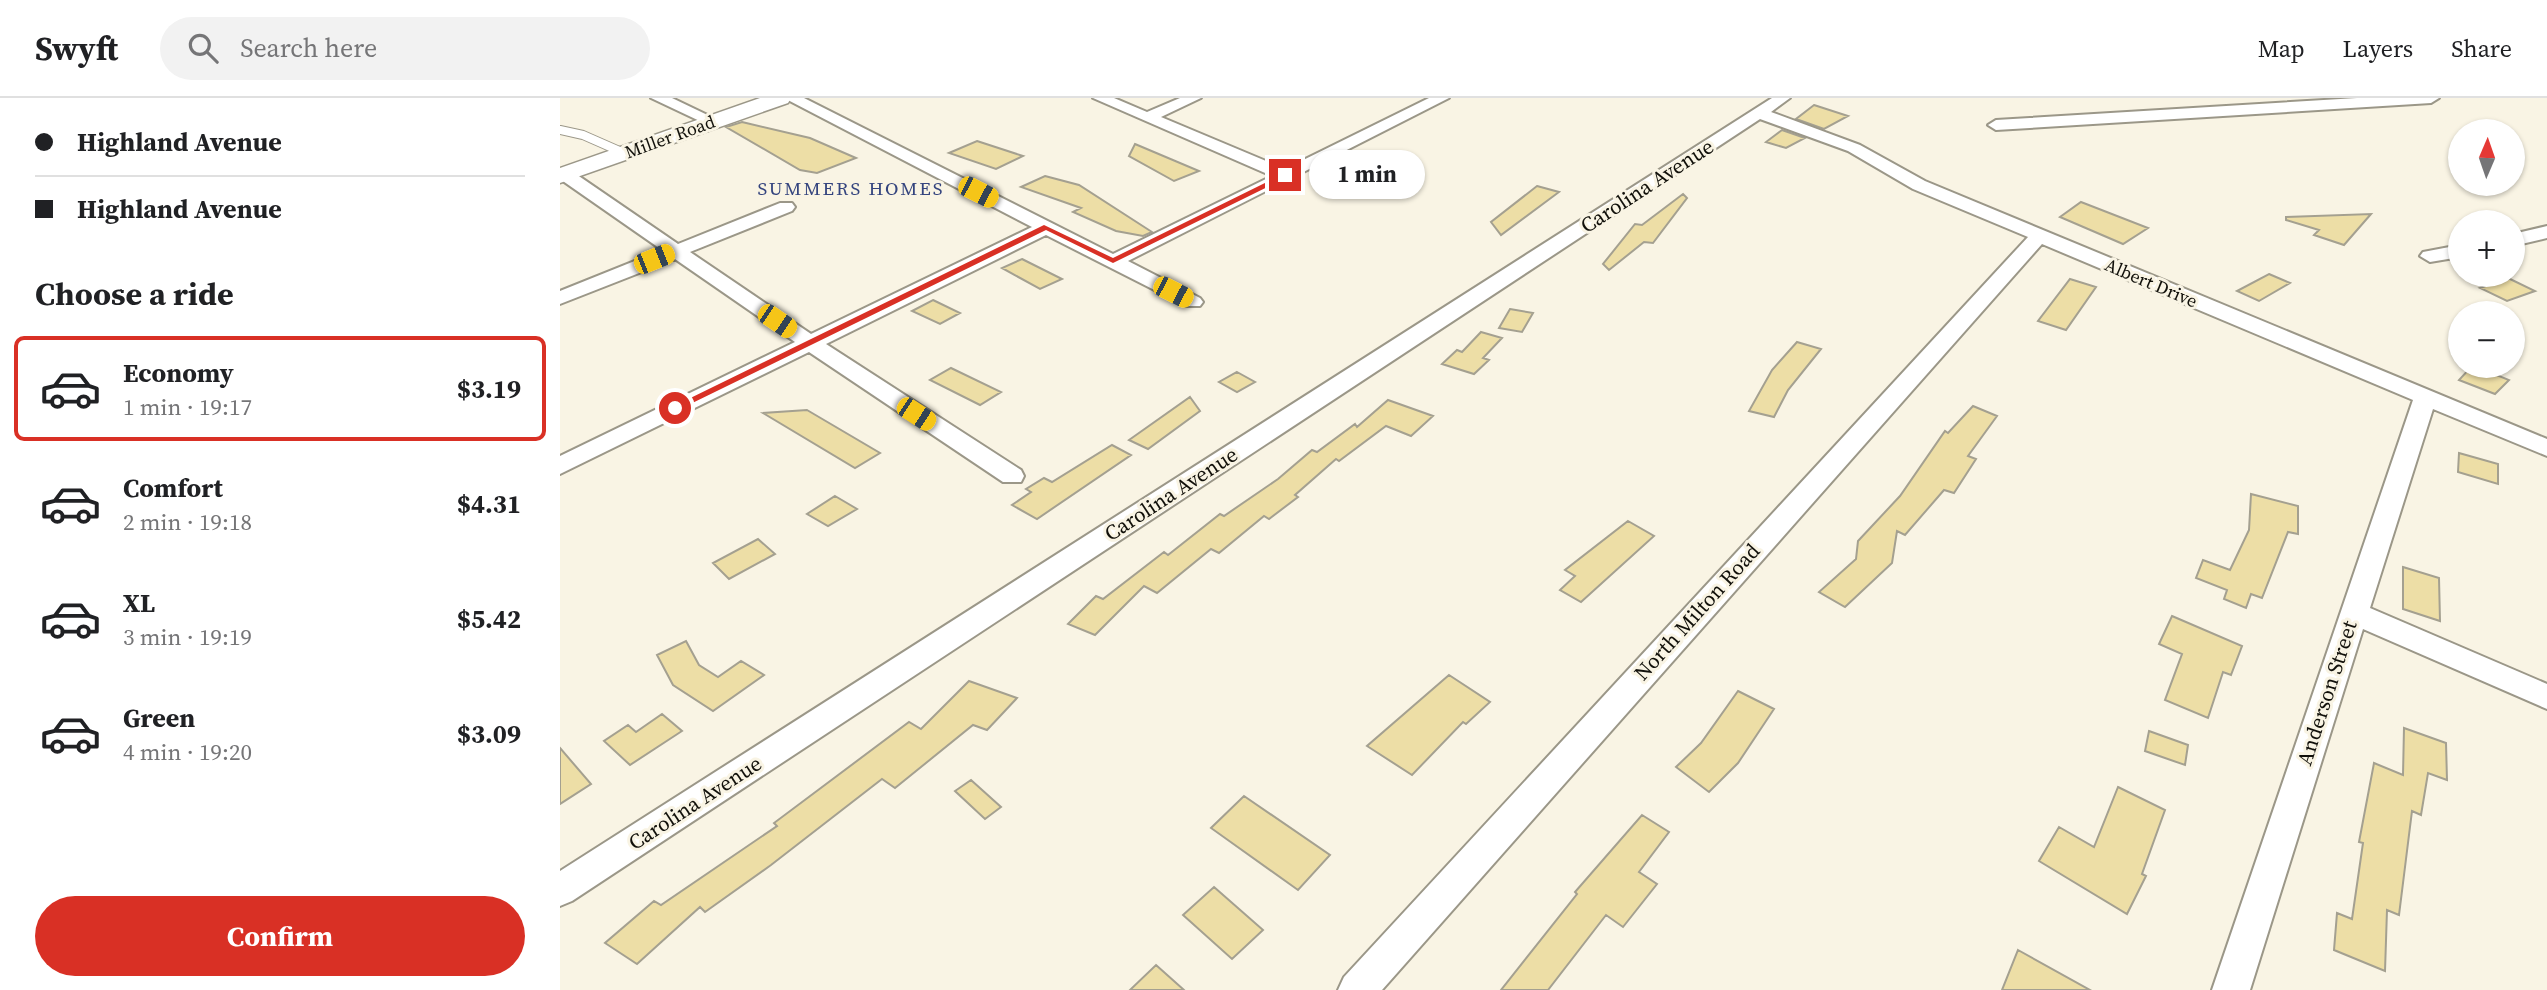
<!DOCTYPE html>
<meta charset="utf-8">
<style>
body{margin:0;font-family:"Source Serif 4",serif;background:#f2f2f2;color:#202124;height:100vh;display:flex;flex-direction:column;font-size:26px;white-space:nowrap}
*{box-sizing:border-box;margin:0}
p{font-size:23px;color:#757577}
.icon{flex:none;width:38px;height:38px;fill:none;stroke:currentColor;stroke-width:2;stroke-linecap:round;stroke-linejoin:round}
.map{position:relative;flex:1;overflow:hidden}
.side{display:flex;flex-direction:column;background:#fff;width:560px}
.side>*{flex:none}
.banner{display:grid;align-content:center;height:154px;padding:0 35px;background:#fff}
.needle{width:46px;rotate:2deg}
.controls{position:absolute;left:1888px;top:21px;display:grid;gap:14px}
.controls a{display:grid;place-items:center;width:77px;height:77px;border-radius:50%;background:#fff;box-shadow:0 2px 5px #0004;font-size:35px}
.end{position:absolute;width:32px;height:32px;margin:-16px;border:9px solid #d93025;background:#fff;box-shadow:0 0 0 4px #fff}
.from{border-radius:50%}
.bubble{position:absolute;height:49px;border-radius:24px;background:#fff;box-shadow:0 2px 5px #0004;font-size:23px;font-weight:700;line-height:49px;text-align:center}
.car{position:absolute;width:21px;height:42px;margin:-21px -10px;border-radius:9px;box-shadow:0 0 5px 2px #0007;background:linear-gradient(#f5c518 24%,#345 0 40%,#f5c518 0 76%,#345 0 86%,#f5c518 0)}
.banner b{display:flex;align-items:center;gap:24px;height:66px;font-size:26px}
.banner b+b{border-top:2px solid #e0e0e0}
.banner i{width:18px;height:18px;background:#202124}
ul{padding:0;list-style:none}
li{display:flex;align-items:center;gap:21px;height:105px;margin:0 14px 10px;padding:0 21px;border:4px solid transparent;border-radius:10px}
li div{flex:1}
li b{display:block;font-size:26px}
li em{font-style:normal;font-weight:700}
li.current{border-color:#d93025}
li>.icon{width:63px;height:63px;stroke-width:1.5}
h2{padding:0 35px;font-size:32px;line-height:84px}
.button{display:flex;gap:14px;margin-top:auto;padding:14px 35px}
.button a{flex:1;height:80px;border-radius:42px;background:#d93025;color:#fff;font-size:28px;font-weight:700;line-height:80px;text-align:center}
header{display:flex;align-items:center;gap:42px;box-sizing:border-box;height:98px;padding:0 35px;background:#fff;border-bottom:2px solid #e0e0e0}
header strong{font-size:33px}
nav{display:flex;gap:38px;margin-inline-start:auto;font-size:24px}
.search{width:490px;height:63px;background:#f2f2f2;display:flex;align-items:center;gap:18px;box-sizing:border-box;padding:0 24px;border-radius:38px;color:#757577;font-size:26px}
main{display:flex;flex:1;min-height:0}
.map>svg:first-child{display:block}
.building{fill:#eddea6;stroke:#a4a090;stroke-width:2}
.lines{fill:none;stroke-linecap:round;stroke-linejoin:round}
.lane-casing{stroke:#9b9788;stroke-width:10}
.street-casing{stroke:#9b9788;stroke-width:4}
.secondary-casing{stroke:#9b9788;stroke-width:3}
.lane{stroke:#fff;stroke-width:8}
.street{fill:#fff;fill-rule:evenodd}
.secondary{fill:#fff;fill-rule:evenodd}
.route{fill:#d93025}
.labels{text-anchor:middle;stroke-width:6;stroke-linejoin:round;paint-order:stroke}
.far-street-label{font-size:18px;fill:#11100a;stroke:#f9f4e4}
.far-neighbourhood-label{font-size:19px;letter-spacing:2px;fill:#34447e;stroke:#f9f4e4}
.street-label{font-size:21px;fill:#11100a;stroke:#f9f4e4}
</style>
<header>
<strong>Swyft</strong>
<div class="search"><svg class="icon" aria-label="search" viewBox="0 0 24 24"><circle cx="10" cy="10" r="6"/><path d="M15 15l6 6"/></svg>Search here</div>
<nav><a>Map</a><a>Layers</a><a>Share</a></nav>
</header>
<main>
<section class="side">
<div class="banner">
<b><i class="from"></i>Highland Avenue</b>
<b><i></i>Highland Avenue</b>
</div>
<h2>Choose a ride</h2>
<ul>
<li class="current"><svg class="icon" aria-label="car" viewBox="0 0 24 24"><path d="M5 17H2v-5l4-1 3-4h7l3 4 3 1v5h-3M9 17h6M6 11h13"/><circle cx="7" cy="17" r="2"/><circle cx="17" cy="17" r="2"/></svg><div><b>Economy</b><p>1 min · 19:17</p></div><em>$3.19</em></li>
<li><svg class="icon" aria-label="car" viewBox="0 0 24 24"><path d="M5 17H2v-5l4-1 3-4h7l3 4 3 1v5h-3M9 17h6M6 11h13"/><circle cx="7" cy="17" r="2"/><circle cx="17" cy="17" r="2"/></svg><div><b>Comfort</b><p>2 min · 19:18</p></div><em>$4.31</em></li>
<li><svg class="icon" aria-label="car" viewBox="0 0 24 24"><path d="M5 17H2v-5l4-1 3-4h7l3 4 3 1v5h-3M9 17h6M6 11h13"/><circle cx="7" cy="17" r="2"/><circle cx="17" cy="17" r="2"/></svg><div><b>XL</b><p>3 min · 19:19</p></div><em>$5.42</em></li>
<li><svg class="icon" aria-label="car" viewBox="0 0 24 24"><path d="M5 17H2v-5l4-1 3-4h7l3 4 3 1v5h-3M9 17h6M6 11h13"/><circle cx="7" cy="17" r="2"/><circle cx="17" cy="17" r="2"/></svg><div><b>Green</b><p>4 min · 19:20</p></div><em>$3.09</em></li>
</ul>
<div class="button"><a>Confirm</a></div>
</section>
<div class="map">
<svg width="1987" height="892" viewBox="0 0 1987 892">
<rect width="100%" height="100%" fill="#f9f4e4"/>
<path class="building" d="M1254,7L1288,18L1264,31L1236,21Z
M182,24L250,40L296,60L257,75L240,72L166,29Z
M1222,32L1245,40L1226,50L1206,44Z
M417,43L463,58L436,71L389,55Z
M575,46L639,73L614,83L569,58Z
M485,78L519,87L592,134L583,138L556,133L513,114L521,110L461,89Z
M977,88L999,94L941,137L931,124Z
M1123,96L1127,100L1093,145L1084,144L1049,172L1043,166L1075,126L1082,127Z
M1521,104L1588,130L1563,146L1500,119Z
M1811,116L1784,147L1754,137L1759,132L1726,122V119Z
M462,161L502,181L480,191L442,170Z
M1709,176L1730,185L1699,203L1677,193Z
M1948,180L1975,193L1947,203L1920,190Z
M1510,181L1536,189L1506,232L1478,223Z
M373,202L400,215L380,226L352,213Z
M950,211L973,215L962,234L939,230Z
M921,234L942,240L923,260L929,262L914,276L882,266L897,252L902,254Z
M1237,244L1261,251L1228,292L1214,319L1189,313L1212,272Z
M1911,269H1917L1949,282L1935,296L1899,282Z
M391,270L441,294L420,307L370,282Z
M677,274L695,284L677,294L659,284Z
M630,299L640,313L588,351L569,342Z
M828,302L873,318L851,338L826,328L779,363L776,361L735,397L738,399L709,421L704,418L659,455L651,451L597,495L584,488L535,537L508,526L536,498L543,501L604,454L608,457L660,416L664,418L718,381L752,352L757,354L795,326L797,329Z
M1413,308L1437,318L1408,358L1416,361L1394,395L1384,392L1345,437L1337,433L1332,465L1285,509L1259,494L1296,461L1298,443L1340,398L1385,333L1388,335Z
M247,312L320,355L295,370L203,315Z
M552,347L571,357L477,421L452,407L471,394L466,391L484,380L492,384Z
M1899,355L1938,366V386L1898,374Z
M1691,396L1738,408V436L1728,434L1702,500L1691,496L1686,510L1664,501L1667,492L1636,480L1643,462L1670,472L1689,432Z
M275,398L297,411L268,428L247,416Z
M1068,423L1094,438L1021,504L1000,492L1015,478L1005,472Z
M198,441L215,456L169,481L153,465Z
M1843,469L1879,480L1880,523L1843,511Z
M1612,518L1682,548L1671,577L1663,574L1648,620L1605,602L1622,556L1599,546Z
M126,543L139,567L158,579L181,563L204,577L153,613L113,587L97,557Z
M889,577L930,604L906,626L903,624L852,677L807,648Z
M409,583L457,600L427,632L413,627L335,690L322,681L211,767L145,814L140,809L77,866L45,845L94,803L101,807L217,728L214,725L349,624L361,631Z
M1178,593L1214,611L1178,665L1149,694L1116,669L1141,645Z
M102,616L122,633L70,667L44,643L68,627L76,634Z
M1844,630L1886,645L1887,682L1868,675L1861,717L1852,713L1839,817L1827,812L1825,873L1774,852L1777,815L1792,821L1803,745L1799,744L1814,665L1843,677Z
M1589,633L1628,647L1625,667L1585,653Z
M0,650L31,686L0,706Z
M411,682L441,709L425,721L395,693Z
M1558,689L1605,712L1582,776L1586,778L1567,816L1479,763L1499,729L1534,749Z
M684,698L770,757L738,792L651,730Z
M1082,717L1109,734L1079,774L1097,786L1063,829L1046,817L988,892H941L1017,796L1015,794Z
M654,789L703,832L672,861L623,817Z
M1458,852L1530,892H1442Z
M596,867L624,892H570Z"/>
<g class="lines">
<g class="lane-casing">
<path id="lane" d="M0,32L23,37L64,55"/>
</g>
<g class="street-casing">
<path id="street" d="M91,0H112L160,23L152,28L146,26Z
M224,0H244L553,156L712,78L533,0H554L587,14L620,0H641L601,19L725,71L869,0H889L568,163L640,200L643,204L640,208H626L486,137L266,246L461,372L464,378L461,384H443L249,254L0,376V358L235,244L115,161L0,206V193L102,152L0,81V72H10L118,146L220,105H232L235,109L232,113L130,154L251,236L472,129Z
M1212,0H1230L1211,14L1300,47L1365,83L1987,341V358L1873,311L1810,510L1987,586V611L1803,531L1690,892H1652L1853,302L1482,146L822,892H778L784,879L1468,139L1353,91L1288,53L1200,21L12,803L0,808V773Z
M1797,0H1879L1871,5L1436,32L1428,27L1436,22Z
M1987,128V140L1953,148V136Z
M1900,147V159L1870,164L1860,158L1863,154Z"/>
</g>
<g class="secondary-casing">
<path id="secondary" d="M200,0H231L228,5L0,85V70Z"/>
</g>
<use href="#lane" class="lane"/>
<use href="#street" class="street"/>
<use href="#secondary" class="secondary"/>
</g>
<path class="route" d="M725,75L728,79L553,165L486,132L118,312L110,310L484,127L553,160Z"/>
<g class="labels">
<g class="far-street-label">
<text transform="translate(110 39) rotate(-20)" y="6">Miller Road</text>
<text transform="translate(1591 185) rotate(23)" y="6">Albert Drive</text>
</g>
<g class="far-neighbourhood-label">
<text x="291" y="97">SUMMERS HOMES</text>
</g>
<g class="street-label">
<text transform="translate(1087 88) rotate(-33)" y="7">Carolina Avenue</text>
<text transform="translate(611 396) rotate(-33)" y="7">Carolina Avenue</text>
<text transform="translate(1137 514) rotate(-48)" y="7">North Milton Road</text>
<text transform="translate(1767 595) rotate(-72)" y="7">Anderson Street</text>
<text transform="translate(135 705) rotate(-33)" y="7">Carolina Avenue</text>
</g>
</g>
</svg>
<div class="controls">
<a><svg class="needle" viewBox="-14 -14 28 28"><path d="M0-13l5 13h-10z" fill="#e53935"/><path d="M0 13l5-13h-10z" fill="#757577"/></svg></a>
<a>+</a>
<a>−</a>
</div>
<i class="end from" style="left:115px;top:310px"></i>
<i class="end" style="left:725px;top:77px"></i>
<div class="bubble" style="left:749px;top:52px;width:116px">1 min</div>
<i class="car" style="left:418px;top:94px;rotate:117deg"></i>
<i class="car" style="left:94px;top:161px;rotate:68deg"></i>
<i class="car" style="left:613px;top:194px;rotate:117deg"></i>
<i class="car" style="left:217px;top:223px;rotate:124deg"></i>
<i class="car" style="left:356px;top:316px;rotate:123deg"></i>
</div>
</main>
